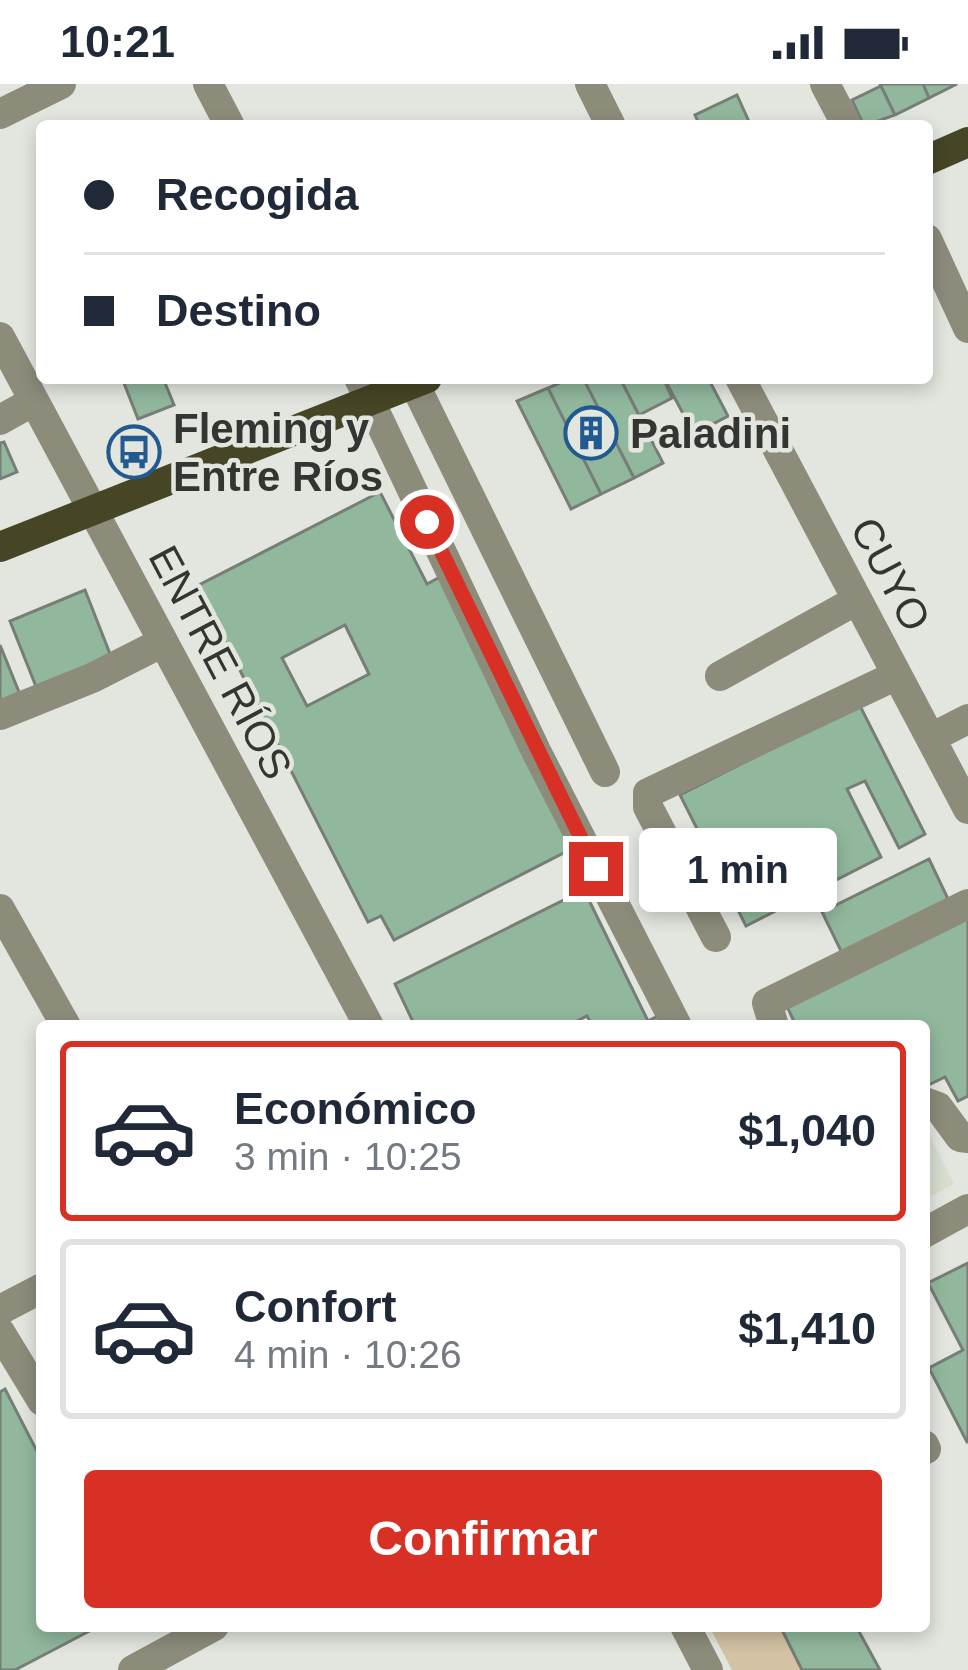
<!DOCTYPE html>
<html lang="es">
<meta charset="utf-8">
<style>
body{margin:0;font-family:Arial,sans-serif;background:#f2f2f3;color:#1f2937;height:100vh;display:flex;flex-direction:column;font-size:45px;white-space:nowrap}
*{box-sizing:border-box;margin:0}
p{font-size:39px;color:#747a83}
.icon{flex:none;width:66px;height:66px;fill:none;stroke:currentColor;stroke-width:2;stroke-linecap:round;stroke-linejoin:round}
.map{position:relative;flex:1;overflow:hidden}
.sheet{position:absolute;left:36px;top:936px;width:894px;height:612px;display:flex;flex-direction:column;background:#fff;border-radius:12px;box-shadow:0 6px 18px #0003}
.sheet>*{flex:none}
.banner{position:absolute;left:36px;top:36px;width:897px;height:264px;border-radius:12px;box-shadow:0 6px 18px #0003;display:grid;align-content:center;height:264px;padding:0 48px;background:#fff}
.end{position:absolute;width:54px;height:54px;margin:-27px;border:15px solid #d93025;background:#fff;box-shadow:0 0 0 6px #fff}
.from{border-radius:50%}
.bubble{position:absolute;height:84px;border-radius:12px;background:#fff;box-shadow:0 6px 18px #0003;font-size:39px;font-weight:600;line-height:84px;text-align:center}
.banner b{display:flex;align-items:center;gap:42px;height:114px;font-size:45px}
.banner b+b{border-top:3px solid #e0e1e3}
.banner i{width:30px;height:30px;background:#1f2937}
ul{padding:21px 0 0;list-style:none}
li{display:flex;align-items:center;gap:36px;height:180px;margin:0 24px 18px;padding:0 24px;border:6px solid #e0e1e3;border-radius:12px}
li div{flex:1}
li b{display:block;font-size:45px}
li em{font-style:normal;font-weight:600}
li.active{border-color:#d93025}
li>.icon{width:108px;height:108px;stroke-width:1.5}
.primary-button{display:flex;gap:24px;margin-top:auto;padding:24px 48px}
.primary-button a{flex:1;height:138px;border-radius:12px;background:#d93025;color:#fff;font-size:48px;font-weight:600;line-height:138px;text-align:center}
.status{display:flex;justify-content:space-between;align-items:center;height:84px;padding:0 60px;background:#fff;direction:ltr}
.status svg{height:33px;fill:currentColor}
.map>svg:first-child{display:block}
.built{fill:#d6ded0}
.green{fill:#d3c2a3}
.building{fill:#91b89d;stroke:#777d78;stroke-width:3;fill-rule:evenodd}
.lines{fill:none;stroke-linecap:round;stroke-linejoin:round}
.minor{stroke:#8d8c7b;stroke-width:30}
.major{stroke:#464526;stroke-width:30}
.route{stroke:#d93025;stroke-width:15}
.labels{text-anchor:middle;stroke-width:9;stroke-linejoin:round;paint-order:stroke}
.poi-label{font-size:42px;font-weight:bold;fill:#333532;stroke:#e2e6df;text-anchor:start}
.street-label{font-size:42px;fill:#333532;stroke:#e2e6df}
</style>
<div class="status"><b>10:21</b><svg viewBox="0 0 49 12"><path d="M0 12V9h3v3zM5 12V6h3v6zM10 12V3h3v9zM15 12V0h3v12zM26 1h20v11H26zM47 4h2v5h-2z"/></svg></div>
<div class="map">
<svg width="968" height="1586" viewBox="0 0 968 1586">
<rect width="100%" height="100%" fill="#e2e6df"/>
<path class="built" d="M924,1040L954,1100L924,1116Z"/>
<path class="green" d="M709,1542H780L802,1586H732Z"/>
<path class="building" d="M880,0H923L929,14L895,31Z
M923,0H957L929,14Z
M881,2L895,31L864,42L852,16Z
M737,11L751,42H700L695,31Z
M122,294H163L174,321L138,335Z
M571,294H583L634,394L601,410L548,304Z
M583,294H620L663,379L634,394Z
M620,294H663L672,314L639,331Z
M664,294H708L728,332L694,350Z
M548,304L601,410L571,425L517,317Z
M4,358L17,388L0,395V359Z
M380,408L427,500L440,493L577,762L394,856L381,832L368,838L197,502ZM345,541L369,590L307,622L282,574Z
M85,506L112,575L37,605L10,537Z
M0,561L21,613L0,622Z
M859,620L925,750L899,764L865,697L847,705L881,773L746,842L680,711Z
M929,775L950,819L843,871L822,828Z
M584,806L648,937L662,930L668,942H593L587,932L567,942H415L395,900Z
M968,834V1012L958,1017L945,993L924,1003V942H796L786,920Z
M968,1179V1358H967L929,1284L963,1266L928,1199Z
M5,1305L42,1377V1542H99L15,1586H0V1308Z
M780,1542H856L880,1586H802Z"/>
<g class="lines">
<path class="minor" d="M208,0L230,42
M590,0L611,42
M825,0L847,42
M0,30L61,0
M927,155L968,244
M0,253L369,942
M359,294L536,667L677,942
M740,294L968,725
M414,299L605,688
M0,336L34,317
M720,592L857,516
M0,631L92,594L163,558
M931,654L968,635
M0,825L66,942
M716,853L648,723V709L897,591
M774,942L767,919L968,820
M924,1018L938,1023L960,1053L968,1054
M924,1149L968,1125
M0,1226L42,1204
M0,1248L42,1317
M924,1361L926,1365
M685,1542L708,1586
M133,1586L214,1542"/>
<path class="major" d="M927,76L968,58
M0,463L427,294"/>
</g>
<g class="lines">
<path class="route" d="M427,438L596,785"/>
</g>
<defs>
<g id="building-ring" transform="scale(2.7)"><circle r="9.5" fill="#e2e6df" stroke="#215a91" stroke-width="1.5"/><path d="M-4-6H4V6H1V3H-1V6H-4ZM-2.5-4.3h1.7v1.8h-1.7ZM.8-4.3h1.7v1.8H.8ZM-2.5-1h1.7V.8h-1.7ZM.8-1h1.7V.8H.8Z" fill="#215a91"/></g>
<g id="bus-ring" transform="scale(2.7)"><circle r="9.5" fill="#e2e6df" stroke="#215a91" stroke-width="1.5"/><path d="M-5-6H5V4H4V6H2V4H-2V6H-4V4H-5ZM-3.5-4V0h7V-4ZM-3.5 1.2v1.5H-2V1.2ZM2 1.2v1.5H3.5V1.2Z" fill="#215a91"/></g>
</defs>
<g fill-rule="evenodd">
<use href="#building-ring" x="591" y="349"/>
<use href="#bus-ring" x="134" y="368"/>
</g>
<g class="labels">
<g class="poi-label">
<text x="173" y="359">Fleming y<tspan x="173" dy="48">Entre Ríos</tspan></text>
<text x="630" y="364">Paladini</text>
</g>
<g class="street-label">
<text transform="translate(891 490) rotate(62)" y="15">CUYO</text>
<text transform="translate(221 578) rotate(62)" y="15">ENTRE RÍOS</text>
</g>
</g>
</svg>
<i class="end from" style="left:427px;top:438px"></i>
<i class="end" style="left:596px;top:785px"></i>
<div class="bubble" style="left:639px;top:744px;width:198px">1 min</div>
<div class="banner">
<b><i class="from"></i>Recogida</b>
<b><i></i>Destino</b>
</div>
<section class="sheet">
<ul>
<li class="active"><svg class="icon" aria-label="car" viewBox="0 0 24 24"><path d="M5 17H2v-5l4-1 3-4h7l3 4 3 1v5h-3M9 17h6M6 11h13"/><circle cx="7" cy="17" r="2"/><circle cx="17" cy="17" r="2"/></svg><div><b>Económico</b><p>3 min · 10:25</p></div><em>$1,040</em></li>
<li><svg class="icon" aria-label="car" viewBox="0 0 24 24"><path d="M5 17H2v-5l4-1 3-4h7l3 4 3 1v5h-3M9 17h6M6 11h13"/><circle cx="7" cy="17" r="2"/><circle cx="17" cy="17" r="2"/></svg><div><b>Confort</b><p>4 min · 10:26</p></div><em>$1,410</em></li>
</ul>
<div class="primary-button"><a>Confirmar</a></div>
</section>
</div>
